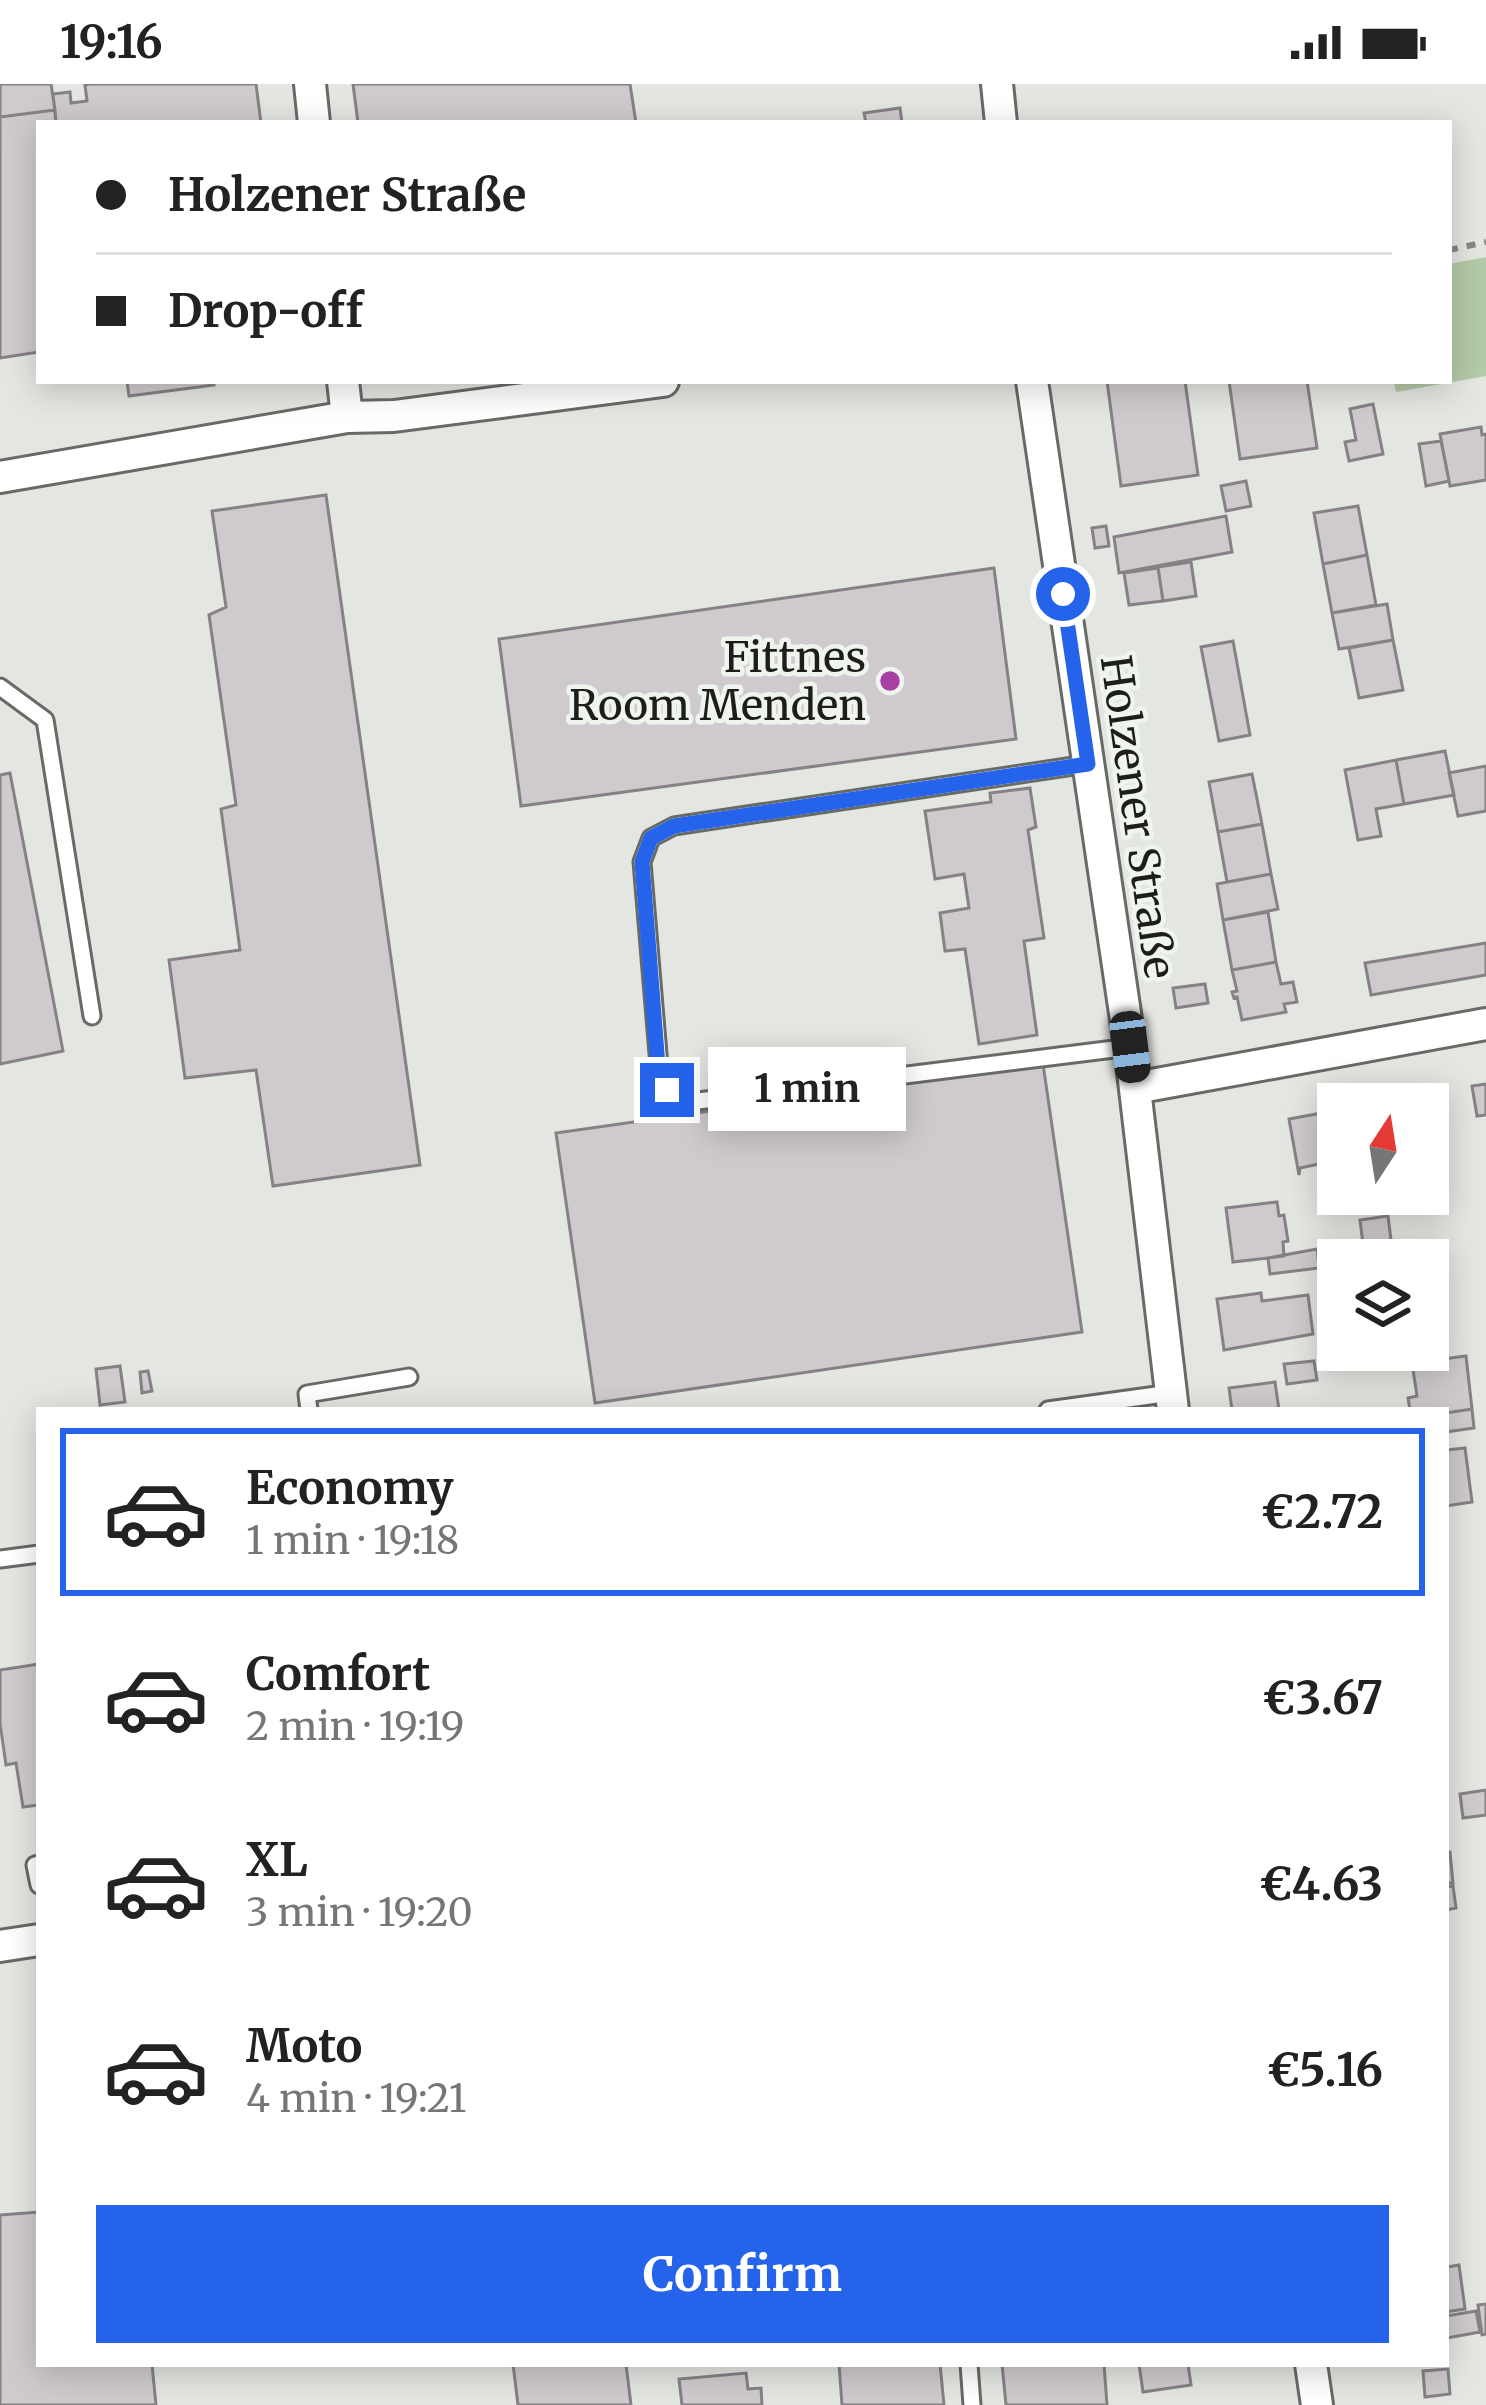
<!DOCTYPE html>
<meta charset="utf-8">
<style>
body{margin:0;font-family:Merriweather,serif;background:#f2f2f2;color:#222;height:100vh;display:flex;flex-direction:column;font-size:45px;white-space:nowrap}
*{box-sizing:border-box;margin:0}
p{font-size:39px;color:#767676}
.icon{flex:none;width:66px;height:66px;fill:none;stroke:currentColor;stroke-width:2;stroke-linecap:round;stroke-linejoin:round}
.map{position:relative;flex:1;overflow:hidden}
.side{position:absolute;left:36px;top:1323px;width:1413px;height:960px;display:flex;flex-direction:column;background:#fff;border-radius:0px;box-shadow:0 6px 30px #0003}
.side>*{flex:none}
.guide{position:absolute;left:36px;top:36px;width:1416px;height:264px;border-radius:0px;box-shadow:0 6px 30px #0003;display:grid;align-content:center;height:264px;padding:0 60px;background:#fff}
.needle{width:78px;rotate:12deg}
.tools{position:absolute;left:1317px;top:999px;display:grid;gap:24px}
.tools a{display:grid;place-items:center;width:132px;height:132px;border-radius:0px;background:#fff;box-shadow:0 6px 30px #0003;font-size:60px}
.end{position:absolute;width:54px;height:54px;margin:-27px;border:15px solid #2563eb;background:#fff;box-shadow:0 0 0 6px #fff}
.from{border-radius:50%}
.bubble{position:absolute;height:84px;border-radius:0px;background:#fff;box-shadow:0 6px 30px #0003;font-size:39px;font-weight:700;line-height:84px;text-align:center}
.car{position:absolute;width:36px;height:72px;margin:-36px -18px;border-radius:15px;box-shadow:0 0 9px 3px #0007;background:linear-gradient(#222 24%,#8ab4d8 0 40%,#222 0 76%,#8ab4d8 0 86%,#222 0)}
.guide b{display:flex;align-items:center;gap:42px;height:114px;font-size:45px}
.guide b+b{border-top:3px solid #e0e0e0}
.guide i{width:30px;height:30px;background:#222}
ul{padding:21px 0 0;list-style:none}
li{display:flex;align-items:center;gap:36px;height:168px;margin:0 24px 18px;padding:0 36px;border:6px solid transparent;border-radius:0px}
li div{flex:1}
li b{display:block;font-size:45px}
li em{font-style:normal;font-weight:700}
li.active{border-color:#2563eb}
li>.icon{width:108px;height:108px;stroke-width:1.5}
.cta{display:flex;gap:24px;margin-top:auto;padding:24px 60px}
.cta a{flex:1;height:138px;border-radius:0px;background:#2563eb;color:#fff;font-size:48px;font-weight:700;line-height:138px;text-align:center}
.status{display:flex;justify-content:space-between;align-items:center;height:84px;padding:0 60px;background:#fff;direction:ltr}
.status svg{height:33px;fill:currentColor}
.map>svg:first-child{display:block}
.green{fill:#b4c9a7}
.building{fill:#cfcace;stroke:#868185;stroke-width:3}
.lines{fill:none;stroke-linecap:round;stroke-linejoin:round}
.service-casing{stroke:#676a65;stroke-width:21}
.minor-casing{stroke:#676a65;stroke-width:36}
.path{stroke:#868884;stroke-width:6;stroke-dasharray:9 9;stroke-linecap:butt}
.service{stroke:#fff;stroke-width:15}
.minor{stroke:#fff;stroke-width:30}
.route{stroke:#2563eb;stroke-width:15}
.poi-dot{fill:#a840a4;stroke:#f0f4ee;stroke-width:4.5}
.labels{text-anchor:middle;stroke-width:9;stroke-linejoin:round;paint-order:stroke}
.poi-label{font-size:42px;fill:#1d1e1c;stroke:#f0f4ee;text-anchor:end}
.street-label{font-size:42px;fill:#1d1e1c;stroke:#f0f4ee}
</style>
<div class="status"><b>19:16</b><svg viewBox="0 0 49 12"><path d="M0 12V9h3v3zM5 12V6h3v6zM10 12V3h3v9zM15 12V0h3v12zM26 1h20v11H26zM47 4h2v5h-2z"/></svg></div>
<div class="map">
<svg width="1486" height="2321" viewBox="0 0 1486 2321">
<rect width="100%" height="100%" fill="#e3e6e1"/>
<path class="green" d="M1486,173V292L1396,308L1394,297H1449V180Z"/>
<path class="building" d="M0,0H51L55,26L0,33Z
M256,0L261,39H56L53,10L70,8L71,19L87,17L85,1L89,0Z
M353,0H630L636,39H358Z
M900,24L902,39H866L864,29Z
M55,26L56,39H39V268L0,274V33Z
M127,297H213L214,301L129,312Z
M1107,297H1185L1198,391L1121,402Z
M1229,297H1307L1317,364L1240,375Z
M1373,320L1383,370L1349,377L1345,358L1356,356L1350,325Z
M1481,343L1482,351L1486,350V396L1450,402L1440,350Z
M1441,357L1449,397L1426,402L1419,360Z
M1246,397L1251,422L1226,427L1221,402Z
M326,411L420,1081L273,1102L256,986L185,994L169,876L240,866L221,725L236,721L209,531L226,523L212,427Z
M1358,422L1367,471L1323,480L1314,429Z
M1226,432L1232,468L1119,489L1114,453Z
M1106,442L1109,462L1095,464L1092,444Z
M1367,471L1376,521L1332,529L1323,480Z
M1191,478L1196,512L1163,517L1158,483Z
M994,484L1016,655L521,722L499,555Z
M1158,484L1163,517L1129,521L1124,489Z
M1387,520L1393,556L1339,565L1332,529Z
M1393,556L1403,606L1359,614L1349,564Z
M1233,557L1250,651L1219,657L1201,563Z
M1445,667L1454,711L1404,720L1396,676Z
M1396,676L1404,720L1376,725L1381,752L1358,756L1345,686Z
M1486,682V727L1458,732L1449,689Z
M10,689L63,967L0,980V691Z
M1252,690L1262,740L1218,748L1209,698Z
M1030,704L1036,743L1028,746L1044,854L1024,857L1037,951L979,960L965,865L945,867L940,829L969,824L964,790L935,795L925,727L991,718L990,709Z
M1262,740L1271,790L1227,798L1218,748Z
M1271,790L1278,825L1223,836L1217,800Z
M1268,828L1276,878L1232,886L1223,836Z
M1486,859V891L1371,911L1365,879Z
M1276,878L1281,900L1293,898L1297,918L1284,920L1286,928L1242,936L1237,913L1234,914L1232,908L1237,907L1232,886Z
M1205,900L1208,919L1176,924L1173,904Z
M1043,980L1082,1248L595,1319L556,1049Z
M1486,1000V1031L1477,1032L1472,1002Z
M1338,1026V1076L1300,1084L1299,1091L1289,1035Z
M1277,1118L1279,1132L1284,1131L1288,1157L1283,1158L1284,1172L1233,1178L1226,1124Z
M1388,1132L1391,1156L1363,1160L1360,1136Z
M1317,1165L1319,1184L1270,1190L1268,1174Z
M1338,1187V1215L1324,1217L1321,1190Z
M1261,1209L1262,1217L1308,1211L1313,1250L1224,1266L1217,1215Z
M1466,1272L1472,1325L1446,1329V1326H1410L1408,1314L1417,1312L1412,1279Z
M1314,1277L1317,1296L1287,1300L1284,1280Z
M120,1282L125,1318L100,1321L96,1285Z
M148,1287L152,1307L142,1309L140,1288Z
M1275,1298L1279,1326H1232L1229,1304Z
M1472,1325L1474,1344L1446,1348V1329Z
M1465,1364L1472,1418L1446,1422V1366Z
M39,1580V1721L23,1723L16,1679L6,1681L0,1639V1586Z
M1486,1706V1731L1463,1734L1460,1710Z
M1446,1768H1450L1453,1799H1446Z
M1453,1802L1456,1824L1446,1826V1803Z
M39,2128V2280H152L156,2321H0V2131Z
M1446,2176L1447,2183L1459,2181L1465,2225L1446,2228Z
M1486,2220V2250L1482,2251L1478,2221Z
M1476,2227L1480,2248L1447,2254L1446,2232Z
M513,2280H626L631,2321H518Z
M839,2280H940L944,2321H842Z
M1002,2280H1104L1107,2321H1006Z
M1139,2280H1188L1191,2301L1143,2308Z
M1448,2285L1450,2310L1425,2313L1423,2287Z
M746,2289L748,2305L761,2304L762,2321H682L679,2295Z"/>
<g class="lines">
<g class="service-casing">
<path id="service" d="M0,603L45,636L92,932
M1087,680L674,742L651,754L642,778L659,982L667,1006L690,1018L1130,963
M309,1326L307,1310L409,1293
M1048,1326L1171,1309
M0,1475L39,1470
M39,1780L35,1781L39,1801
M969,2280L972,2321"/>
</g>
<g class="minor-casing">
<path id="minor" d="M310,0L314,39
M997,0L1001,39
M343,297L347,333
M1032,297L1130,963L1173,1326
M0,393L347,333L394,332L663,297
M1135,1004L1486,940
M0,1862L39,1856
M1311,2280L1317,2321"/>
</g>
<path class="path" d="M1449,166L1486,158"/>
<use href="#service" class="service"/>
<use href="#minor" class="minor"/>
</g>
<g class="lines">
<path class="route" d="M667,1006L658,982L642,778L651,754L674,742L1088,680L1063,510"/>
</g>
<circle class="poi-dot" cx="890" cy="597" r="12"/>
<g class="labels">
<g class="poi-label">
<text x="866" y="588">Fittnes<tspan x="866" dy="48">Room Menden</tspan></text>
</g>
<g class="street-label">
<text transform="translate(1138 733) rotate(82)" y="15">Holzener Straße</text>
</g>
</g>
</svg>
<div class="tools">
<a><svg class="needle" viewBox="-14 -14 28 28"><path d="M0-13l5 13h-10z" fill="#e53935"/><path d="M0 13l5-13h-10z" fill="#767676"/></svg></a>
<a><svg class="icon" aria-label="layers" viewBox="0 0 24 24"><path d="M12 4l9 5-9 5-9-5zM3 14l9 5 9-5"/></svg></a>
</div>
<i class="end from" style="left:1063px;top:510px"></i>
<i class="end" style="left:667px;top:1006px"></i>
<div class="bubble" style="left:708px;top:963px;width:198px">1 min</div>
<i class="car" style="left:1130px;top:963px;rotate:173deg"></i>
<div class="guide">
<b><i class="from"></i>Holzener Straße</b>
<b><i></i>Drop-off</b>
</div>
<section class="side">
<ul>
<li class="active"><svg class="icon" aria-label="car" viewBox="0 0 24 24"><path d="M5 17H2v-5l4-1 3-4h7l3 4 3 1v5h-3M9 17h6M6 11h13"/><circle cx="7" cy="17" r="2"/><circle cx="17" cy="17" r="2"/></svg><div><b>Economy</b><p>1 min · 19:18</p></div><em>€2.72</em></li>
<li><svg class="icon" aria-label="car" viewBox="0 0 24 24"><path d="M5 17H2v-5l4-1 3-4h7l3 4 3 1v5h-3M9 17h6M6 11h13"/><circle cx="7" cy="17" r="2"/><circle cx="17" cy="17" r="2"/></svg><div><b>Comfort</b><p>2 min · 19:19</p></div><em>€3.67</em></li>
<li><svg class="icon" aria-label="car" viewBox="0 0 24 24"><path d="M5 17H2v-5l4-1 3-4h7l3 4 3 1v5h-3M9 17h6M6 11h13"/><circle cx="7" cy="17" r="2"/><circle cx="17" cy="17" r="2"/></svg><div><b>XL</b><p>3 min · 19:20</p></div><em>€4.63</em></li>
<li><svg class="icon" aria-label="car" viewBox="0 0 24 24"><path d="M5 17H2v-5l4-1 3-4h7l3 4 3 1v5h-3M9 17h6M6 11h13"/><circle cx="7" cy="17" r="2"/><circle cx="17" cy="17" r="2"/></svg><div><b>Moto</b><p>4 min · 19:21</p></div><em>€5.16</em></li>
</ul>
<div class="cta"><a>Confirm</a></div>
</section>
</div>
